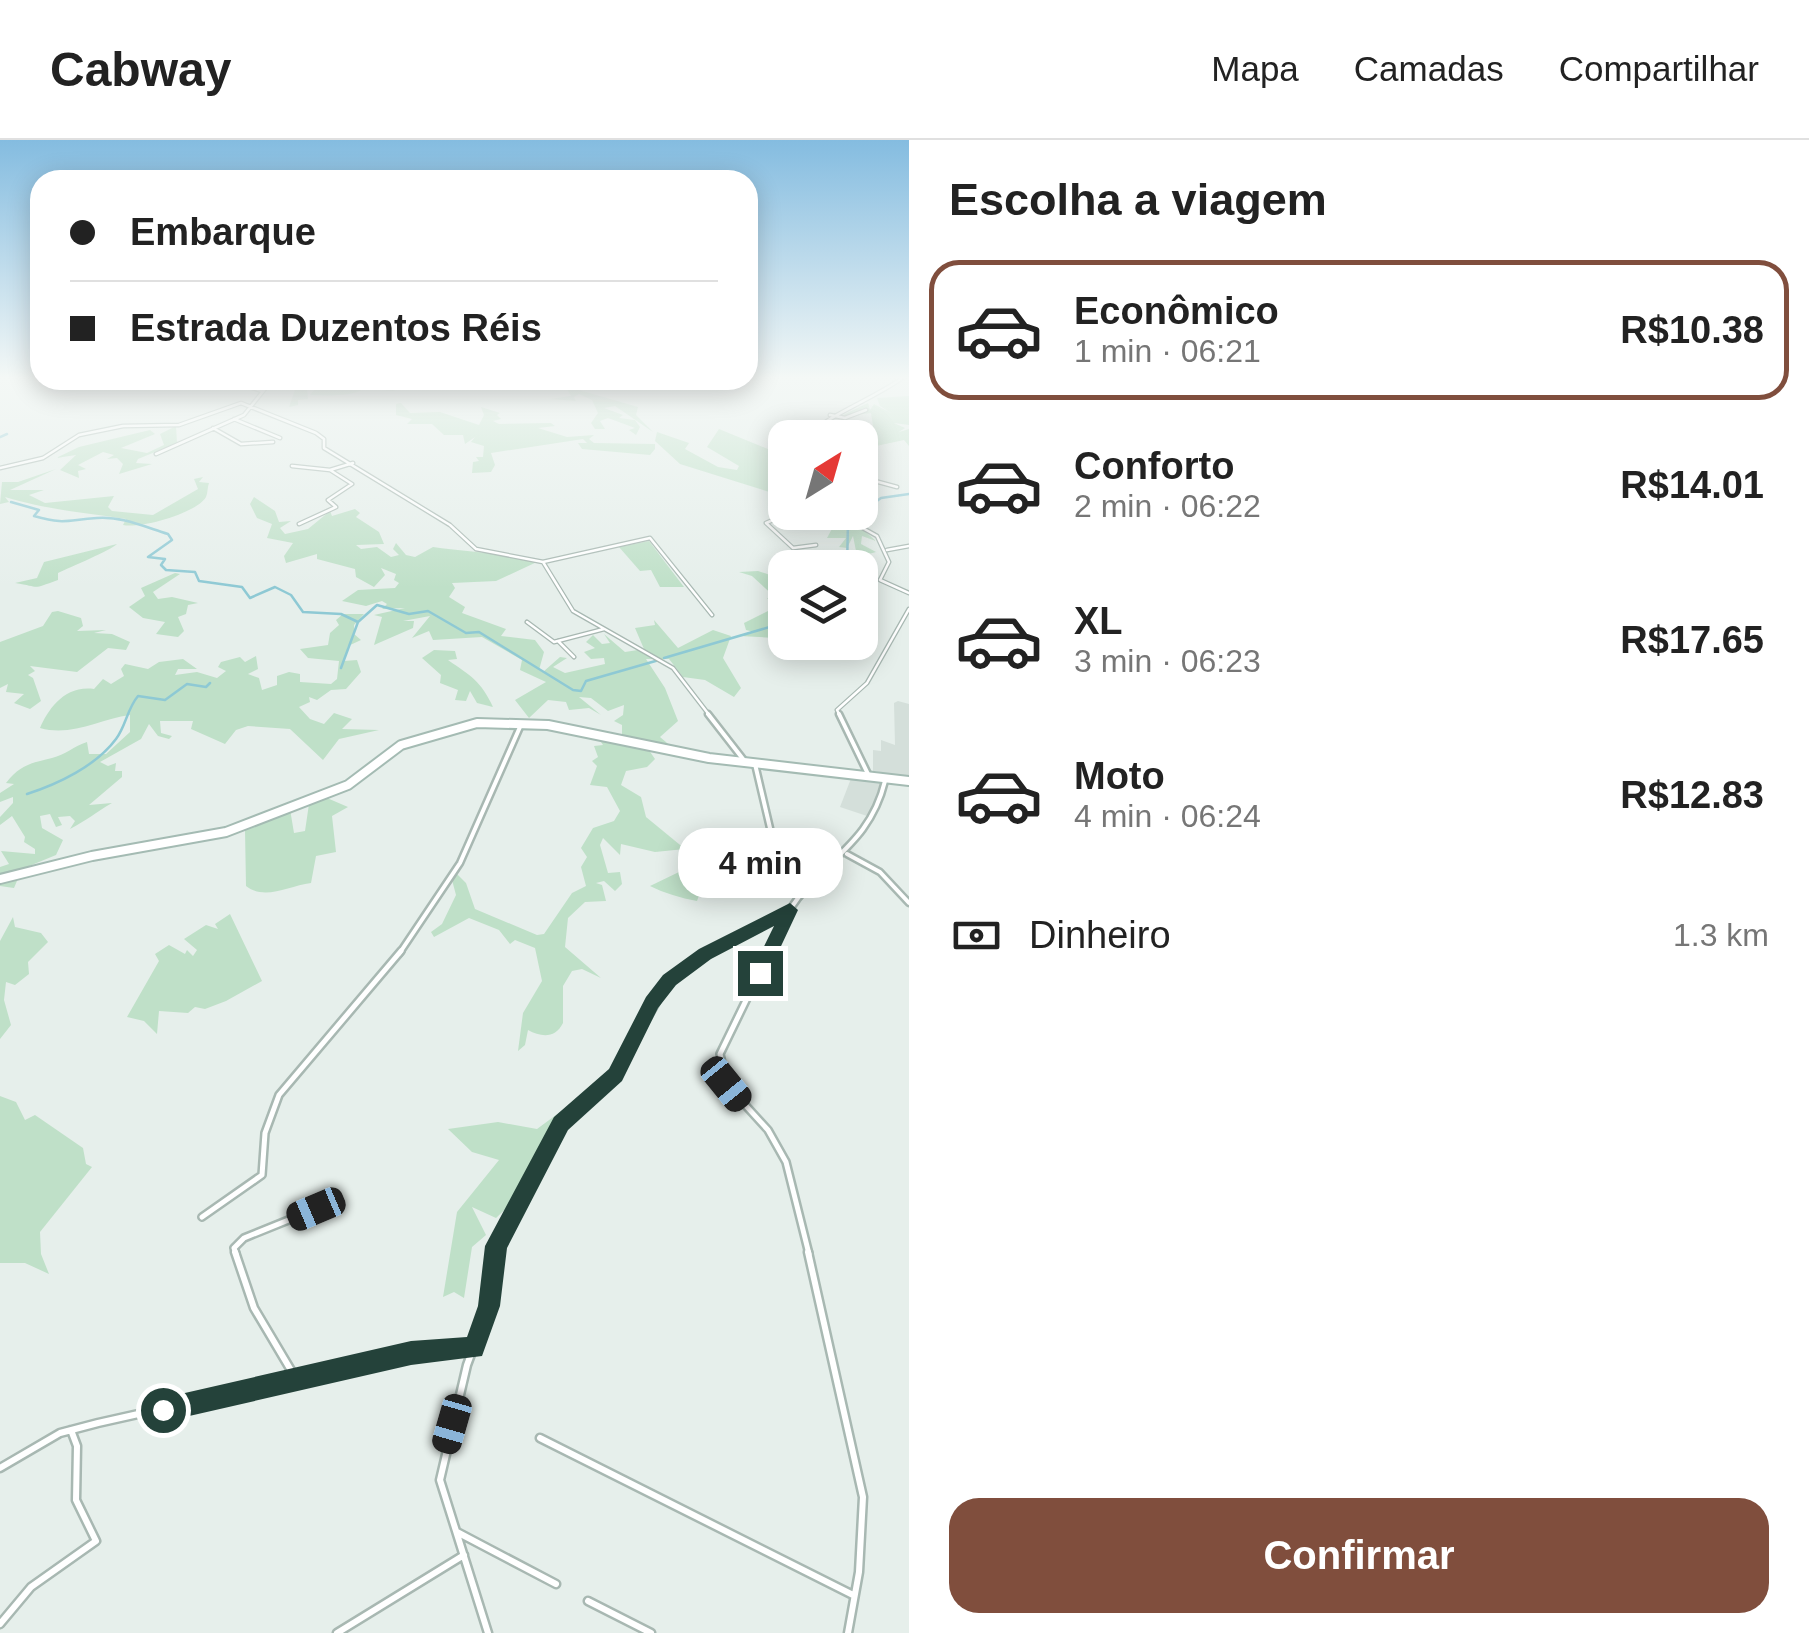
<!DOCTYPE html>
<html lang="pt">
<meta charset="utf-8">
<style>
body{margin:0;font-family:Helvetica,sans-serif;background:#f6f6f6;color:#222;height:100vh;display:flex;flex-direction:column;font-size:38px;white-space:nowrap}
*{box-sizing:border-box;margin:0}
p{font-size:32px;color:#767676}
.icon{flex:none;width:55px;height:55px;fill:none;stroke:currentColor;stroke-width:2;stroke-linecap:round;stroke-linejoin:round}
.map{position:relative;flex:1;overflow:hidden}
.drawer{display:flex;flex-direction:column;background:#fff;width:900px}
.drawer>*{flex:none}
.top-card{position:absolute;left:30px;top:30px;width:728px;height:220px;border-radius:30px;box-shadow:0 5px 25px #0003;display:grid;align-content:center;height:220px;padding:0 40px;background:#fff}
.needle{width:65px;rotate:37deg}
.fabs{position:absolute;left:768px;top:280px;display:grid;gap:20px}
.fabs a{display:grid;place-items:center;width:110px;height:110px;border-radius:20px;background:#fff;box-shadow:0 5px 25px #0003;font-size:50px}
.end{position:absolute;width:45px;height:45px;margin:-22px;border:12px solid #24423a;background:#fff;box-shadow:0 0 0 5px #fff}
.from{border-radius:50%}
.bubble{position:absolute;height:70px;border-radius:30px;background:#fff;box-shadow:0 5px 25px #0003;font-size:32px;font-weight:700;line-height:70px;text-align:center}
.car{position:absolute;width:30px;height:60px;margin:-30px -15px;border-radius:12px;box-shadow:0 0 8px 2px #0007;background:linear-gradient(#222 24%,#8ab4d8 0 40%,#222 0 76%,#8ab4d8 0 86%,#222 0)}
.top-card b{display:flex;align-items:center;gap:35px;height:95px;font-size:38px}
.top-card b+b{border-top:2px solid #e0e0e0}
.top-card i{width:25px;height:25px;background:#222}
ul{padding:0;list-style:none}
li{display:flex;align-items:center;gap:30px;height:140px;margin:0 20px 15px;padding:0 20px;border:5px solid transparent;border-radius:30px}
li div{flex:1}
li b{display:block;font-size:38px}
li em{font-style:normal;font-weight:700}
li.selected{border-color:#804e3d}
li>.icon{width:90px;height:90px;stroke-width:1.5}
h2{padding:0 40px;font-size:45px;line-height:120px}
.pay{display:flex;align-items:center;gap:25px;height:110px;padding:0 40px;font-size:38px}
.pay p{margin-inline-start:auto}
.button{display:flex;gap:20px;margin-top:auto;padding:20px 40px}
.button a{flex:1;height:115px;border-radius:30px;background:#804e3d;color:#fff;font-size:40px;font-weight:700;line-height:115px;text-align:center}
header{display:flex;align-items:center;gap:60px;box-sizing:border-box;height:140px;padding:0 50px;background:#fff;border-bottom:2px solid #e0e0e0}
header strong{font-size:48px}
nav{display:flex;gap:55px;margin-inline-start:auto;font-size:35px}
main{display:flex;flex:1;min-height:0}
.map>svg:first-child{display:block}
.built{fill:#d4dfda}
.green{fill:#bfe0c8}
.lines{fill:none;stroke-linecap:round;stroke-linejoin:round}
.stream{stroke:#8ec9d4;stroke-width:2.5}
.street-far3-casing{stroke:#a8b8b2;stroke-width:5}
.street-far2-casing{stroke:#a8b8b2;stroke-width:9}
.street-far1-casing{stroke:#a8b8b2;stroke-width:10}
.street-casing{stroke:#a8b8b2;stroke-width:11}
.secondary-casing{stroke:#a4bbb3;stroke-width:12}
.street-far3{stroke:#fff;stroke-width:2.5}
.street-far2{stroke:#fff;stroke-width:4}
.street-far1{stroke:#fff;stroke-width:5}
.street{stroke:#fff;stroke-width:6}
.secondary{stroke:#fff;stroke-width:8}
.route{fill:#24423a}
</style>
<header>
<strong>Cabway</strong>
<nav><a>Mapa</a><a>Camadas</a><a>Compartilhar</a></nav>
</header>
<main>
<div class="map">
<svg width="909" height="1493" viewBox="0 0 909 1493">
<rect width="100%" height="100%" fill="#e6efeb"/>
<path class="built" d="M898,561L909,564V637L873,631V610L881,611V600L895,605L894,563Z
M852,636L881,640L870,677L840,667Z"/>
<path class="green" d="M299,240H411V241L392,249L395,251L364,248C356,256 330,256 310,255L314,250L307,249L308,259L298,260V265L289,267L295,250L318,247L316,240Z
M565,246L638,267L636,275L653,292L615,266L604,268L623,275L619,278L635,280L640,287L636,295L629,290L635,288L608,278L600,281L605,289H595L591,283L598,273L592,260L579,254L574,257L576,261L550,259L571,256Z
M909,256V285L894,283L905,288L899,292L909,289V306L904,300L876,306L871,273L839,277L868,263L870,270L874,264L891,273L880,266L877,258Z
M401,263L410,273L440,272L479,285L484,275L481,267L500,273L497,275L501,279L493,281L499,284L551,283L555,286L538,288L567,297L594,295L589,299L594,303L655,304V309L650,315L582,309L578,303H587L583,299L491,313L495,325L491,332L472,333L473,322L479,321L476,317H483L484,306L471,302L475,297L465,304L463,295H444L432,284H407L412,279L396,275V264Z
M176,286L177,303L138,319L136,323L152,324L119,334L123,324L117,318L107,319L114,315L103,312L78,325L86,329L78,331L79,338L60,330L76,315L56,318L79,307L150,290L155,294L121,308L147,313L164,305L160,294Z
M719,289L785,316L773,338L785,343V361L769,366L778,360L776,354L680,324L655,301L657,292L689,303L685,309L718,327L737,330L739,326L707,307Z
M56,329L10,350H44L29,355L45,363L114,356L108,367L112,371L153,375L198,349L194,339L203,337L199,342L209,343C207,348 208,353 206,357C197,373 140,389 123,385L126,379C81,372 48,370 5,357L9,362L0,364L2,342H18Z
M254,357L275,371L279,382L291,381L280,388L285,394L308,389L330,371L332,376L355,369L360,373L356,377L379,392L384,404L356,405L361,409L377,407L391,417L399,415L393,409L396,403L406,415L415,417L433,407C464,412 501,412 539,421L496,441L452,443L455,448L449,457L465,467L462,473L506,489L501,496L535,500L544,512L539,530L543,532L560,517L567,518L553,527L565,533L605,524L604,518L591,519L584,512L595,508L586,502L593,495L602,504L610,503L604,494L625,512L644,509L635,488L655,485L654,480L678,508L713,490L731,496L723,518L741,548L734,557L705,540L683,537L669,519H646L665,548L678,581L660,597L673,608L646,606L655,619L647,627L626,631L621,645L641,657L646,677L685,709L655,712L621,704L620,715L603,698L600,705L608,733L620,732L622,744L615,751L604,741L596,743L602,745L606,761L585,762L568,778L565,807L601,838L582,829L572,831L563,846V883C555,899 541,897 528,890L525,905L518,911L523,873L542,841L535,808L515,800L510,804L499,790L469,778L434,797L431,792L442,784L456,755L452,740L457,734L466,743L475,769L537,795L544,794L572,753L586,746L581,727L587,717L581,708L593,688L614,681L620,671L607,647L590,645L597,626L592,621L598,617L594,606L603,605L599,599L622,598V585L614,581L623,575L624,565L608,571L591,558L579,557L601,575L589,568L569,570L566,562L548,560L529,578L515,560L546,542L520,530L522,520L482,497L433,500L429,491L412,498L430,476L403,481H414L413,488L374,505L382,477L374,475L405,468L382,469L387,464L382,461L366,466L342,461L358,450L395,448L399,443L394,440L396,434L381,428L385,435L374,447L356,437L355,429L317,419V414L286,423L284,416L293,403L267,398L272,384L257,378L250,364Z
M835,383L860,387L876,401L862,396L861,404L876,412L865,415L873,419L864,428L839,427L840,423L827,417L856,411L853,396L847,408L839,407L846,398H827Z
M649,401L684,447H660L651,430L640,431L619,407Z
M117,404C111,410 71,427 58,433V440C30,450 42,447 15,443L37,438L44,422Z
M758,431L785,440V493L775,498L740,496L754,492L746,490L744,483L776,467L767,458H776L752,436L739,432Z
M175,433L180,434L153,452L158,459L172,457L198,463L188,465L186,474L178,477L184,491L178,497L156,494L165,482L143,478L129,467L145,456L141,448Z
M58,471L81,478L83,486L77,491L106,490L94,493L112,494L130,502L126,510L108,508L77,532L30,526L35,531L28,535L33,538L41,561L30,569L14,563L24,554L6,552L8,544L0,548V502L43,486L52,472Z
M343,474H364L354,485V494L361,500L348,506L344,521L357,520L361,532L346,549L331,550L317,560L309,557L310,562L299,567L310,579L324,584L334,573L352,579L342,589L379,590L339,599L323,620L290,589L248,586L236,590L225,604L191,589L193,581H160L161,593L172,596L169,599L158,596L149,584L141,599L100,622L108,626L116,623L115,631H122V637L89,665L112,663C95,673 87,680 70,689L75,681L70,676L58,677L62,685L56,687L50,674L40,676L42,688L63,700L56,715L22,729L14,748L0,746V727L9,724L1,711L35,714V709L24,702L25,697L12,676L0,685V677L13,663V657L0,662V653L14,644L6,643C20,625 31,623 52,618C65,615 74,606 87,602L89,614H106L130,592V575C100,579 72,597 40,588C48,570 64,545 94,549L103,539L111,544L124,536L121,529L125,524L148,529L159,522L183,519L197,529H178L175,535L197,532L217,538L226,531L218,527L221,522L240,517L245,522L256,516L258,529L248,534L259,538L262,550L277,545V536L289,532L300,534V542L331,544L337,539L339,521L308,518L300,509L328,505L330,493L339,485L336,480Z
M434,510L455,511L457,519L448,520C471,536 481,541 493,567L477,563L470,551L466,561L455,560L458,550L440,543L441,535L422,518Z
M327,658L348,667L332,676L336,712L316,716L311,743C288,746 265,761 246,746L245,690L290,669L294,693L305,691L309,664Z
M679,732L690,738H719L701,750L697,761C681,758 664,753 650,746Z
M230,774L262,841L226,861L205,869L195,867L188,873L159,871L157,894L144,881L127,877L159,821L155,814L169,805L185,814L187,810L193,816L197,810L184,799L206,785L218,789L215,784Z
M13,777L15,787L41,793L48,802L28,822L29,834L15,845L6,842L4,860L11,885L0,899V801Z
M583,955L539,1007L537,1021L543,1035L527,1038L530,1047L525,1062L516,1067L518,1057L496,1078L472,1067L486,1095L472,1107L464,1158L454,1152L443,1157L457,1072L499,1020L472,1012L448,989L498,982L537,989Z
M0,956L16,962L25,980L35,975L83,1008L86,1024L92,1027L40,1092L41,1114L49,1134L25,1123H0Z"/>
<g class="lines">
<path class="stream" d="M0,297L7,294
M11,362L39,370L34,376C66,385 66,380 97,378C121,376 145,387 168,394L172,400L148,417L165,419L161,425L166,430L195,432L199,441L242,447L250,458L275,447L291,455L303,472L341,474L358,482
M856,376L881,358L909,354
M847,428L848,382L853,378
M664,518L773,486L785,476
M341,528L358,482L377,465L409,474L428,471L466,493L479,492L573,550L581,551L586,541L659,520
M27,654C58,644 96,626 116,599C126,586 127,569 138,556L165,560L187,544L206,547L210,543"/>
<g class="street-far3-casing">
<path id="street-far3" d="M320,240L324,246
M237,243L262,251
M830,275L845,278L866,270
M234,279L280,298
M213,288L241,304L273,302
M803,298C836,271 867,262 901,239
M156,314L244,275L272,240
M785,321L776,337L785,348
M292,326L330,330
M0,328L43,318L79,295L123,286L179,285L241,263L316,293L324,299V308L450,385L476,409L543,422L573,471L673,528L710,576
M860,337L897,347
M792,372L766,383L793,408L816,405
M834,372L877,396L889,422L880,440L909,453
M299,384L336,367L328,360L352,344L330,330L353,323
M887,410L909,406
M543,422L650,398L712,475
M527,482L554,502L604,489
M558,501L574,517
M840,576L837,570L867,543L909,469"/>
</g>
<g class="street-far2-casing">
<path id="street-far2" d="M708,574L743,619
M839,574L868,634
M755,624L770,688
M847,714L880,732L909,763
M399,814L460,723L520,587
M705,814L790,769
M768,814C775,800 781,784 789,771C821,720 869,707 885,641"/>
</g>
<g class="street-far1-casing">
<path id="street-far1" d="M770,811L720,914L727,945L768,990L786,1022L809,1114
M202,1077L262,1035L265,993L279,955L401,811
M236,1114L234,1108L244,1098L333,1062
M495,1114L561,984L615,935L669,840L710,811"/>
</g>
<g class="street-casing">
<path id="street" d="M235,1112L254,1168L295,1237
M808,1112L863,1357L859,1432L848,1493
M540,1298L853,1455
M0,1328L60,1293L98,1283L411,1213L474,1208
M457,1392L556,1444
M588,1461L651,1493
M0,1484L31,1447L96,1401L76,1360L77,1306L71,1290
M337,1493L464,1415
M488,1493L440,1340L467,1225L489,1166L495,1112"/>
</g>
<g class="secondary-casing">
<path id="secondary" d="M0,739L92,716L226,692L348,645L401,605L477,583L548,585L709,618L909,641"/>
</g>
<use href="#street-far3" class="street-far3"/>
<use href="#street-far2" class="street-far2"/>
<use href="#street-far1" class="street-far1"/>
<use href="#street" class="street"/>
<use href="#secondary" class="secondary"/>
</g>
<linearGradient id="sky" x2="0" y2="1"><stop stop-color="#84bce0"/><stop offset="0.53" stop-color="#f4f8f6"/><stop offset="1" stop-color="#f4f8f6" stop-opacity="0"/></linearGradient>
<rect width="909" height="448" fill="url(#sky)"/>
<path class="route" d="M790,763L798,770L766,838L760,840L751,833L774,786L711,819L676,845L658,868L622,941L568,990L507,1108L500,1166L482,1216L411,1225L163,1282L154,1278L151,1270L154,1261L163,1258L411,1201L467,1197L478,1166L485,1106L554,977L609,929L646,857L663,835L699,809Z"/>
</svg>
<div class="fabs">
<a><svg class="needle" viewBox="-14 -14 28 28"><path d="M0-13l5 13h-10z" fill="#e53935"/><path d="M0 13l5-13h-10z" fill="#767676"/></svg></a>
<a><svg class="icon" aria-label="layers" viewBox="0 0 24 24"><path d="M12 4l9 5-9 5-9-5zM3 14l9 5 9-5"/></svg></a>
</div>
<i class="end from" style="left:163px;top:1270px"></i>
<i class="end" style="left:760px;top:833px"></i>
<div class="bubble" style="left:678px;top:688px;width:165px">4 min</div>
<i class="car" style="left:726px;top:944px;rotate:141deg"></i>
<i class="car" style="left:316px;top:1069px;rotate:247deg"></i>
<i class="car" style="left:452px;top:1284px;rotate:196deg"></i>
<div class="top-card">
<b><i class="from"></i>Embarque</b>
<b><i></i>Estrada Duzentos Réis</b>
</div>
</div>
<section class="drawer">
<h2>Escolha a viagem</h2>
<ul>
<li class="selected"><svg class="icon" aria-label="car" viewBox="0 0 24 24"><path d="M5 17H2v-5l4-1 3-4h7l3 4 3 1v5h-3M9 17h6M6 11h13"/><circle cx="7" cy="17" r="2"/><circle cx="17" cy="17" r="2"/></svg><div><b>Econômico</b><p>1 min · 06:21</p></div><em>R$10.38</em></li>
<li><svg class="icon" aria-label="car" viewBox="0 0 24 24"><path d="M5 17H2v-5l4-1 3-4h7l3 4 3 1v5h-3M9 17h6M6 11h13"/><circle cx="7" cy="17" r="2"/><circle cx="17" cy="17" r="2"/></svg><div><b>Conforto</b><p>2 min · 06:22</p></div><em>R$14.01</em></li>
<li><svg class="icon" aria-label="car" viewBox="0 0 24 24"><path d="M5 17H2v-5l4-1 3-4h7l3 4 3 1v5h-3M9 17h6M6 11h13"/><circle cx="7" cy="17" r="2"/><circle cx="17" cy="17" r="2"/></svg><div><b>XL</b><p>3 min · 06:23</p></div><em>R$17.65</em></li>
<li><svg class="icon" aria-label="car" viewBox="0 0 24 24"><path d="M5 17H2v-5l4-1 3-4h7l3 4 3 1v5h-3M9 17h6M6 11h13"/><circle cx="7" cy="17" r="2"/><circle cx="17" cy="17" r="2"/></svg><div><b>Moto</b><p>4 min · 06:24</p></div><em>R$12.83</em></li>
</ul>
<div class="pay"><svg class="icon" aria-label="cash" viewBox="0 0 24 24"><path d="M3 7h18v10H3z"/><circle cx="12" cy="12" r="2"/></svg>Dinheiro<p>1.3 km</p></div>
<div class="button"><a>Confirmar</a></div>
</section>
</main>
